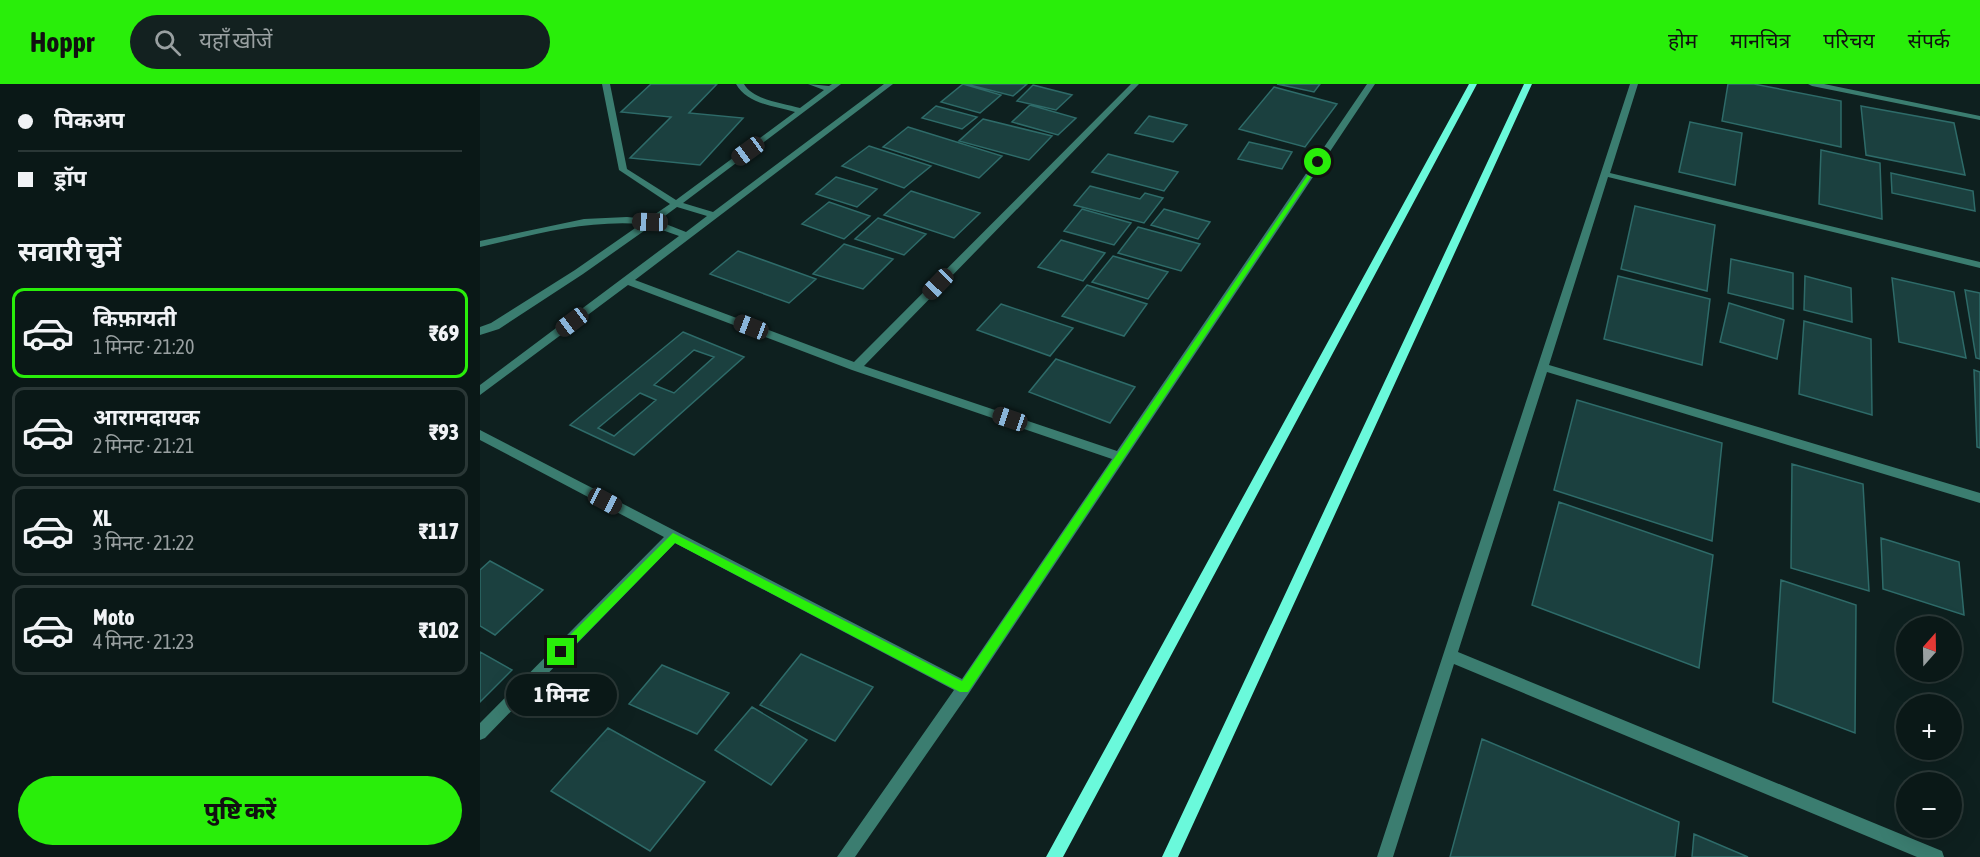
<!DOCTYPE html>
<html lang="hi">
<meta charset="utf-8">
<style>
body{margin:0;font-family:"Asap Condensed","Noto Sans Devanagari",sans-serif;background:#132120;color:#f1f3f6;height:100vh;display:flex;flex-direction:column;font-size:22px;white-space:nowrap}
*{box-sizing:border-box;margin:0}
p{font-size:20px;color:#99a0a1}
.icon{flex:none;width:33px;height:33px;fill:none;stroke:currentColor;stroke-width:2;stroke-linecap:round;stroke-linejoin:round}
.map{position:relative;flex:1;overflow:hidden}
.details{display:flex;flex-direction:column;background:#0a1817;width:480px}
.details>*{flex:none}
.top-card{display:grid;align-content:center;height:132px;padding:0 18px;background:#0a1817}
.needle{width:39px;rotate:20deg}
.tools{position:absolute;left:1416px;top:532px;display:grid;gap:12px}
.tools a{display:grid;place-items:center;width:66px;height:66px;border-radius:50%;background:#0a1817;box-shadow:0 6px 24px #0002,0 0 0 2px #2a3736;font-size:30px}
.end{position:absolute;width:27px;height:27px;margin:-14px;border:8px solid #29ee0a;background:#111;box-shadow:0 0 0 3px #111}
.from{border-radius:50%}
.bubble{position:absolute;height:42px;border-radius:21px;background:#0a1817;box-shadow:0 6px 24px #0002,0 0 0 2px #2a3736;font-size:20px;font-weight:800;line-height:42px;text-align:center}
.car{position:absolute;width:18px;height:36px;margin:-18px -9px;border-radius:8px;box-shadow:0 0 4px 2px #0007;background:linear-gradient(#222 24%,#8ab4d8 0 40%,#222 0 76%,#8ab4d8 0 86%,#222 0)}
.top-card b{display:flex;align-items:center;gap:21px;height:57px;font-size:22px}
.top-card b+b{border-top:2px solid #2a3736}
.top-card i{width:15px;height:15px;background:#f1f3f6}
ul{padding:0;list-style:none}
li{display:flex;align-items:center;gap:18px;height:90px;margin:0 12px 9px;padding:0 6px;border:3px solid #2a3736;border-radius:12px}
li div{flex:1}
li b{display:block;font-size:22px}
li em{font-style:normal;font-weight:800}
li.selected{border-color:#29ee0a}
li>.icon{width:54px;height:54px;stroke-width:1.5}
h2{padding:0 18px;font-size:27px;line-height:72px}
.cta{display:flex;gap:12px;margin-top:auto;padding:12px 18px}
.cta a{flex:1;height:69px;border-radius:36px;background:#29ee0a;color:#111;font-size:24px;font-weight:800;line-height:69px;text-align:center}
header{display:flex;align-items:center;gap:36px;box-sizing:border-box;height:84px;padding:0 30px;background:#29ee0a;color:#111}
header strong{font-size:28px}
nav{display:flex;gap:33px;margin-inline-start:auto;font-size:21px}
.search{width:420px;height:54px;background:#132120;display:flex;align-items:center;gap:15px;box-sizing:border-box;padding:0 21px;border-radius:33px;color:#99a0a1;font-size:22px}
main{display:flex;flex:1;min-height:0}
.map>svg:first-child{display:block}
.building{fill:#1b403f;stroke:#2e6b69;stroke-width:1.5;fill-rule:evenodd}
.lines{fill:none;stroke-linecap:round;stroke-linejoin:round}
.street{fill:#3b7d70;fill-rule:evenodd}
.secondary{fill:#6af9db;fill-rule:evenodd}
.route{fill:#29ee0a}
</style>
<header>
<strong>Hoppr</strong>
<div class="search"><svg class="icon" aria-label="search" viewBox="0 0 24 24"><circle cx="10" cy="10" r="6"/><path d="M15 15l6 6"/></svg>यहाँ खोजें</div>
<nav><a>होम</a><a>मानचित्र</a><a>परिचय</a><a>संपर्क</a></nav>
</header>
<main>
<section class="details">
<div class="top-card">
<b><i class="from"></i>पिकअप</b>
<b><i></i>ड्रॉप</b>
</div>
<h2>सवारी चुनें</h2>
<ul>
<li class="selected"><svg class="icon" aria-label="car" viewBox="0 0 24 24"><path d="M5 17H2v-5l4-1 3-4h7l3 4 3 1v5h-3M9 17h6M6 11h13"/><circle cx="7" cy="17" r="2"/><circle cx="17" cy="17" r="2"/></svg><div><b>किफ़ायती</b><p>1 मिनट · 21:20</p></div><em>₹69</em></li>
<li><svg class="icon" aria-label="car" viewBox="0 0 24 24"><path d="M5 17H2v-5l4-1 3-4h7l3 4 3 1v5h-3M9 17h6M6 11h13"/><circle cx="7" cy="17" r="2"/><circle cx="17" cy="17" r="2"/></svg><div><b>आरामदायक</b><p>2 मिनट · 21:21</p></div><em>₹93</em></li>
<li><svg class="icon" aria-label="car" viewBox="0 0 24 24"><path d="M5 17H2v-5l4-1 3-4h7l3 4 3 1v5h-3M9 17h6M6 11h13"/><circle cx="7" cy="17" r="2"/><circle cx="17" cy="17" r="2"/></svg><div><b>XL</b><p>3 मिनट · 21:22</p></div><em>₹117</em></li>
<li><svg class="icon" aria-label="car" viewBox="0 0 24 24"><path d="M5 17H2v-5l4-1 3-4h7l3 4 3 1v5h-3M9 17h6M6 11h13"/><circle cx="7" cy="17" r="2"/><circle cx="17" cy="17" r="2"/></svg><div><b>Moto</b><p>4 मिनट · 21:23</p></div><em>₹102</em></li>
</ul>
<div class="cta"><a>पुष्टि करें</a></div>
</section>
<div class="map">
<svg width="1500" height="773" viewBox="0 0 1500 773">
<rect width="100%" height="100%" fill="#0e201f"/>
<path class="building" d="M171,0H237L209,29L263,34L220,81L150,74L191,33L141,28Z
M483,0L521,11L500,29L461,18Z
M486,0H547L533,12Z
M797,0H840L834,8Z
M1248,0H1274L1361,17V63L1242,37Z
M553,1L592,11L576,26L537,17Z
M794,3L857,20L825,63L759,45Z
M550,21L596,34L578,51L532,38Z
M456,22L497,33L482,45L442,34Z
M1381,22L1474,39L1485,91L1386,71Z
M669,32L707,41L693,58L655,49Z
M503,35L572,52L549,76L479,57Z
M1210,38L1262,49L1255,101L1199,88Z
M428,43L522,72L499,94L403,63Z
M769,58L812,68L802,85L758,75Z
M389,62L451,82L424,104L362,82Z
M1341,66L1400,79L1402,135L1339,120Z
M628,70L698,88L684,107L612,88Z
M1411,89L1493,107L1495,127L1412,109Z
M356,93L397,105L377,123L336,110Z
M610,102L660,115L665,109L683,114L664,139L594,121Z
M431,107L500,129L474,154L404,131Z
M349,118L390,132L364,155L322,140Z
M1155,122L1235,141L1227,207L1141,185Z
M602,125L651,139L634,161L584,147Z
M684,125L730,138L718,155L671,141Z
M398,134L446,150L424,171L375,155Z
M658,143L720,160L701,187L638,169Z
M581,156L625,169L603,197L558,183Z
M364,160L413,175L383,205L333,190Z
M258,167L336,195L309,219L230,190Z
M633,172L688,188L668,215L612,198Z
M1251,175L1313,189V225L1248,209Z
M1138,192L1230,215L1222,281L1124,255Z
M1325,192L1371,204L1372,238L1324,226Z
M1412,194L1474,208L1486,274L1419,258Z
M607,201L667,220L644,252L582,232Z
M1485,206L1500,209V275L1496,274Z
M1249,219L1304,236L1297,275L1240,258Z
M521,220L593,244L570,272L497,246Z
M1324,237L1391,255L1392,331L1319,310Z
M203,248L264,273L154,371L90,341ZM214,266L234,273L194,309L174,301ZM160,309L176,316L134,352L118,344Z
M576,275L655,303L630,339L549,308Z
M1494,286L1500,288V364L1497,363Z
M1097,316L1242,359L1232,457L1074,406Z
M1312,380L1383,400L1389,507L1311,484Z
M1079,418L1233,471L1219,584L1052,521Z
M1401,454L1479,478L1484,531L1403,505Z
M10,477L63,506L15,551L0,542V486Z
M1301,496L1376,521L1375,649L1293,618Z
M0,568L32,586L0,618Z
M321,570L393,603L355,657L280,621Z
M182,581L249,609L217,650L149,620Z
M272,623L327,656L291,701L235,666Z
M128,644L225,698L170,767L71,707Z
M1002,655L1199,738L1195,773H970Z
M1214,750L1268,773H1212Z"/>
<g class="lines">
<path class="street" d="M122,0H130L147,85L196,116L315,28C294,22 267,20 256,0H264C273,16 302,19 320,24L344,6L328,0L349,2L352,0H361L203,119L233,128L404,0H413L155,196L374,278L651,0H659L384,282L637,367L887,0H895L489,609L375,773H357L474,606L195,459L5,654L0,656V639L184,453L0,356V346L482,595L632,375L372,286L148,201L0,311V301L199,152L171,142L103,190L19,245L0,251V243L11,239L95,186L161,140C106,136 53,151 0,163V157L104,135L147,133L168,135L190,120L139,86ZM197,123L227,132L206,148L178,137Z
M1150,0H1158L1130,89L1500,178V184L1128,93L1069,281L1500,409V419L1067,288L978,568L1462,767L1464,773H1437L974,580L913,773H897Z
M1328,0H1344L1500,32V36L1332,2Z"/>
<path class="secondary" d="M989,0H997L583,773H566Z
M1044,0H1052L698,773H682Z"/>
</g>
<path class="route" d="M838,76L841,78L488,608H480L195,459L85,571H77V564L193,449L482,597Z"/>
</svg>
<div class="tools">
<a><svg class="needle" viewBox="-14 -14 28 28"><path d="M0-13l5 13h-10z" fill="#e53935"/><path d="M0 13l5-13h-10z" fill="#99a0a1"/></svg></a>
<a>+</a>
<a>−</a>
</div>
<i class="end from" style="left:838px;top:78px"></i>
<i class="end" style="left:81px;top:568px"></i>
<div class="bubble" style="left:26px;top:590px;width:111px">1 मिनट</div>
<i class="car" style="left:268px;top:67px;rotate:234deg"></i>
<i class="car" style="left:170px;top:138px;rotate:272deg"></i>
<i class="car" style="left:458px;top:200px;rotate:224deg"></i>
<i class="car" style="left:92px;top:238px;rotate:233deg"></i>
<i class="car" style="left:271px;top:243px;rotate:291deg"></i>
<i class="car" style="left:530px;top:335px;rotate:289deg"></i>
<i class="car" style="left:125px;top:417px;rotate:118deg"></i>
</div>
</main>
